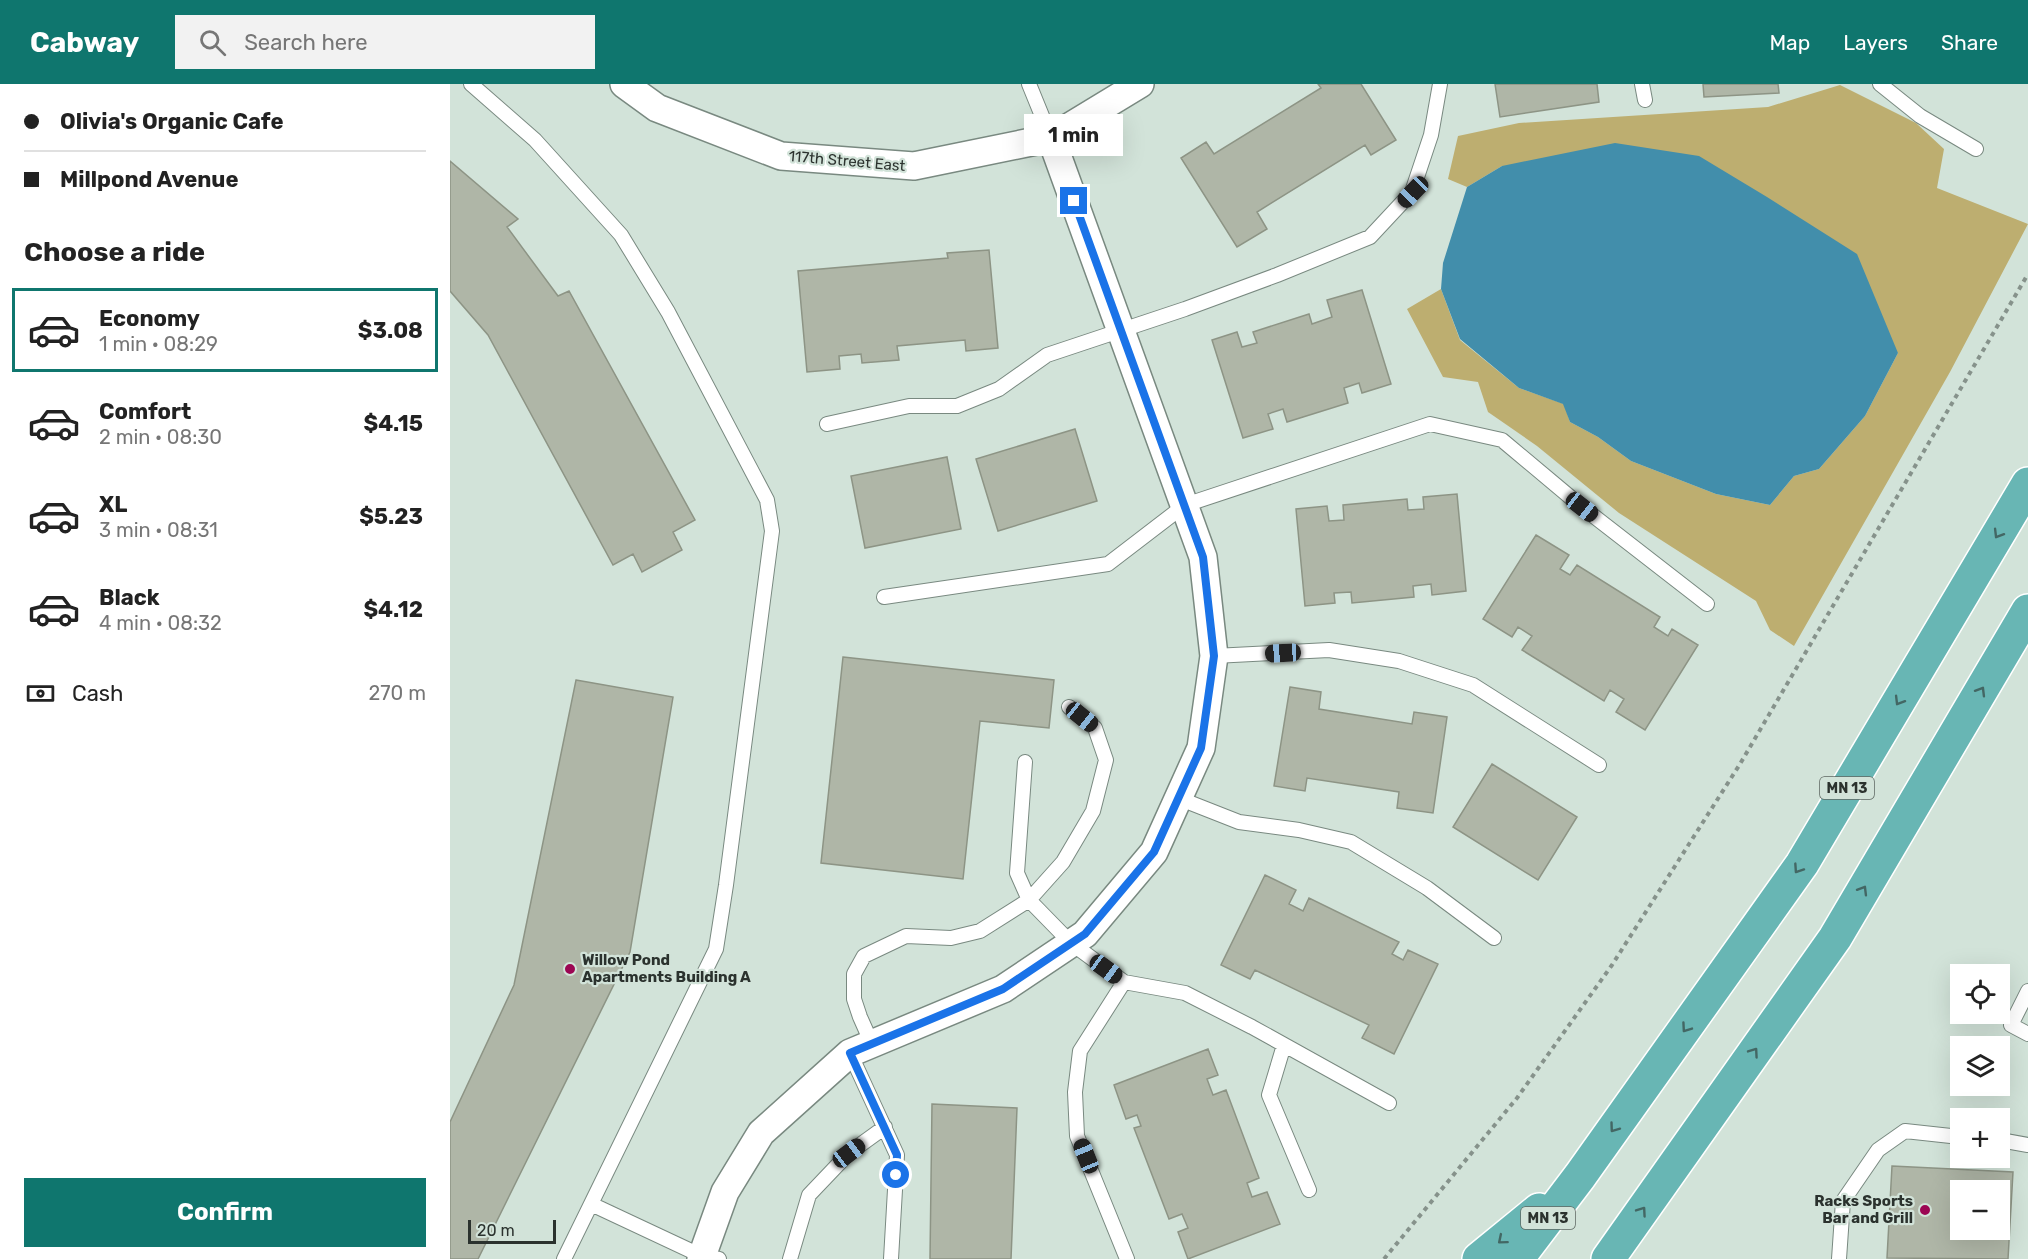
<!DOCTYPE html>
<meta charset="utf-8">
<style>
body{margin:0;font-family:Rubik,sans-serif;background:#f2f2f2;color:#222;height:100vh;display:flex;flex-direction:column;font-size:22px;white-space:nowrap}
*{box-sizing:border-box;margin:0}
p{font-size:20px;color:#767676}
.icon{flex:none;width:33px;height:33px;fill:none;stroke:currentColor;stroke-width:2;stroke-linecap:round;stroke-linejoin:round}
.map{position:relative;flex:1;overflow:hidden}
.side{display:flex;flex-direction:column;background:#fff;width:450px}
.side>*{flex:none}
.guide{display:grid;align-content:center;height:132px;padding:0 24px;background:#fff}
.controls{position:absolute;left:1500px;top:880px;display:grid;gap:12px}
.controls a{display:grid;place-items:center;width:60px;height:60px;border-radius:0px;background:#fff;box-shadow:0 6px 24px #0002;font-size:30px}
.scale{position:absolute;left:18px;bottom:15px;width:88px;box-sizing:border-box;padding-left:6px;border:3px solid #2b322e;border-top:0;font-size:16px;line-height:21px;white-space:nowrap;color:#2b322e;-webkit-text-stroke:4px #d2e3d9;paint-order:stroke}
.end{position:absolute;width:27px;height:27px;margin:-14px;border:8px solid #1a73e8;background:#fff;box-shadow:0 0 0 3px #fff}
.from{border-radius:50%}
.bubble{position:absolute;height:42px;border-radius:0px;background:#fff;box-shadow:0 6px 24px #0002;font-size:20px;font-weight:700;line-height:42px;text-align:center}
.car{position:absolute;width:18px;height:36px;margin:-18px -9px;border-radius:8px;box-shadow:0 0 4px 2px #0007;background:linear-gradient(#222 24%,#8ab4d8 0 40%,#222 0 76%,#8ab4d8 0 86%,#222 0)}
.guide b{display:flex;align-items:center;gap:21px;height:57px;font-size:22px}
.guide b+b{border-top:2px solid #e0e0e0}
.guide i{width:15px;height:15px;background:#222}
ul{padding:0;list-style:none}
li{display:flex;align-items:center;gap:18px;height:84px;margin:0 12px 9px;padding:0 12px;border:3px solid transparent;border-radius:0px}
li div{flex:1}
li b{display:block;font-size:22px}
li em{font-style:normal;font-weight:700}
li.active{border-color:#0f766e}
li>.icon{width:54px;height:54px;stroke-width:1.5}
h2{padding:0 24px;font-size:27px;line-height:72px}
.pay{display:flex;align-items:center;gap:15px;height:66px;padding:0 24px;font-size:22px}
.pay p{margin-inline-start:auto}
.primary-button{display:flex;gap:12px;margin-top:auto;padding:12px 24px}
.primary-button a{flex:1;height:69px;border-radius:0px;background:#0f766e;color:#fff;font-size:24px;font-weight:700;line-height:69px;text-align:center}
header{display:flex;align-items:center;gap:36px;box-sizing:border-box;height:84px;padding:0 30px;background:#0f766e;color:#fff}
header strong{font-size:28px}
nav{display:flex;gap:33px;margin-inline-start:auto;font-size:21px}
.search{width:420px;height:54px;background:#f2f2f2;display:flex;align-items:center;gap:15px;box-sizing:border-box;padding:0 21px;border-radius:0px;color:#767676;font-size:22px}
main{display:flex;flex:1;min-height:0}
.map>svg:first-child{display:block}
.green{fill:#bdae70}
.water{fill:#428eab}
.building{fill:#afb6a7;stroke:#8d9485;stroke-width:1.5;fill-rule:evenodd}
.lines{fill:none;stroke-linecap:round;stroke-linejoin:round}
.service-casing{stroke:#798980;stroke-width:16}
.minor-casing{stroke:#798980;stroke-width:30}
.trunk-casing{stroke:#fff;stroke-width:36}
.path{stroke:#86928b;stroke-width:4;stroke-dasharray:4.5 4.5;stroke-linecap:butt}
.service{stroke:#fff;stroke-width:14}
.minor{stroke:#fff;stroke-width:27}
.trunk{stroke:#68b6b4;stroke-width:33}
.oneway{stroke:#436764}
.route{stroke:#1a73e8;stroke-width:8}
.poi-dot{fill:#9c0653;stroke:#d2e3d9;stroke-width:2}
.labels{text-anchor:middle;stroke-width:4.5;stroke-linejoin:round;paint-order:stroke}
.shield{fill:#d2e3d9;stroke:#5d6761;stroke-width:1.5}
.shield-label{font-size:14px;font-weight:bold;fill:#2b322e}
.street-label{font-size:15px;fill:#2b322e;stroke:#d2e3d9}
.poi-label{font-size:15px;font-weight:bold;fill:#2b322e;stroke:#d2e3d9;text-anchor:start}
</style>
<header>
<strong>Cabway</strong>
<div class="search"><svg class="icon" aria-label="search" viewBox="0 0 24 24"><circle cx="10" cy="10" r="6"/><path d="M15 15l6 6"/></svg>Search here</div>
<nav><a>Map</a><a>Layers</a><a>Share</a></nav>
</header>
<main>
<section class="side">
<div class="guide">
<b><i class="from"></i>Olivia's Organic Cafe</b>
<b><i></i>Millpond Avenue</b>
</div>
<h2>Choose a ride</h2>
<ul>
<li class="active"><svg class="icon" aria-label="car" viewBox="0 0 24 24"><path d="M5 17H2v-5l4-1 3-4h7l3 4 3 1v5h-3M9 17h6M6 11h13"/><circle cx="7" cy="17" r="2"/><circle cx="17" cy="17" r="2"/></svg><div><b>Economy</b><p>1 min · 08:29</p></div><em>$3.08</em></li>
<li><svg class="icon" aria-label="car" viewBox="0 0 24 24"><path d="M5 17H2v-5l4-1 3-4h7l3 4 3 1v5h-3M9 17h6M6 11h13"/><circle cx="7" cy="17" r="2"/><circle cx="17" cy="17" r="2"/></svg><div><b>Comfort</b><p>2 min · 08:30</p></div><em>$4.15</em></li>
<li><svg class="icon" aria-label="car" viewBox="0 0 24 24"><path d="M5 17H2v-5l4-1 3-4h7l3 4 3 1v5h-3M9 17h6M6 11h13"/><circle cx="7" cy="17" r="2"/><circle cx="17" cy="17" r="2"/></svg><div><b>XL</b><p>3 min · 08:31</p></div><em>$5.23</em></li>
<li><svg class="icon" aria-label="car" viewBox="0 0 24 24"><path d="M5 17H2v-5l4-1 3-4h7l3 4 3 1v5h-3M9 17h6M6 11h13"/><circle cx="7" cy="17" r="2"/><circle cx="17" cy="17" r="2"/></svg><div><b>Black</b><p>4 min · 08:32</p></div><em>$4.12</em></li>
</ul>
<div class="pay"><svg class="icon" aria-label="cash" viewBox="0 0 24 24"><path d="M3 7h18v10H3z"/><circle cx="12" cy="12" r="2"/></svg>Cash<p>270 m</p></div>
<div class="primary-button"><a>Confirm</a></div>
</section>
<div class="map">
<svg width="1578" height="1175" viewBox="0 0 1578 1175">
<rect width="100%" height="100%" fill="#d2e3d9"/>
<path class="green" d="M1390,1L1466,39L1494,65L1487,104L1578,140L1500,288L1344,562L1320,546L1306,517L1169,429L1087,362L1038,328L1028,298L993,293L957,225L991,205L1010,256L1069,304L1114,320L1120,338L1148,353L1181,377L1266,410L1320,421L1344,392L1369,385L1415,332L1448,269L1052,82L1017,103L998,95L1008,52L1069,39L1318,23Z"/>
<path class="water" d="M1165,59L1249,72L1317,113L1407,170L1448,269L1415,332L1369,385L1344,392L1320,421L1266,410L1181,377L1148,353L1120,338L1113,320L1069,304L1010,255L991,205L993,179L1017,103L1052,82Z"/>
<path class="building" d="M868,0H911L946,56L921,71L915,61L807,128L817,145L787,163L731,74L756,58L764,70L871,4Z
M1045,0H1147L1149,18L1050,33Z
M1253,0H1328L1329,9L1254,13Z
M0,77L68,135L57,143L108,212L119,207L245,436L223,448L232,466L192,488L183,470L163,481L38,251L0,207Z
M539,166L548,264L516,267L515,256L447,262L449,276L412,279L411,270L389,272L390,285L357,288L348,187L498,174L497,169Z
M912,206L941,300L912,309L909,299L894,304L898,319L837,338L833,325L818,330L823,345L793,354L762,256L787,248L792,263L807,259L803,248L859,230L862,240L882,233L877,216Z
M625,345L647,417L548,447L526,375Z
M497,373L511,445L415,464L401,392Z
M1007,410L1016,507L982,511L981,500L963,502L964,513L902,519L901,508L884,509L885,519L855,522L846,425L877,422L879,437L894,436L893,421L957,415L958,426L974,425L973,413Z
M1086,451L1119,471L1110,485L1120,491L1127,481L1210,533L1204,543L1218,552L1222,545L1248,561L1195,646L1166,628L1174,615L1160,606L1154,617L1072,566L1082,552L1068,543L1062,553L1033,535Z
M393,573L604,596L599,644L530,637L513,795L371,779Z
M126,596L223,613L180,868L28,1175H0V1038L64,901Z
M840,603L871,608L869,625L962,640L964,628L997,633L983,729L947,724L949,708L857,694L855,707L824,702Z
M1042,680L1127,733L1088,796L1003,743Z
M815,791L846,806L839,820L853,827L859,814L949,858L942,870L953,876L958,866L988,880L944,970L912,954L919,941L805,886L800,895L771,881Z
M758,965L768,991L757,995L763,1011L776,1006L809,1094L797,1099L802,1113L817,1108L830,1140L738,1175L728,1148L738,1144L732,1130L719,1135L684,1044L691,1042L687,1031L676,1035L664,1001Z
M482,1020L567,1024L561,1175H480Z
M1442,1082L1563,1088L1558,1175L1437,1174ZM1510,1107H1550V1146H1510Z"/>
<g class="lines">
<g class="service-casing">
<path id="service" d="M21,0L85,56L171,151L218,228L317,416L322,447L276,801L266,865L114,1175
M579,0L601,54
M1192,0L1195,16
M1430,0L1470,32L1526,65
M377,340L459,322H507L549,305L597,271L735,225L827,191L920,153L962,108L981,51L990,0
M434,513L658,480L735,421L980,340L1052,356L1132,423L1257,520
M764,572L879,566L949,577L1023,601L1149,681
M575,678L567,789L579,816L613,778L643,727L656,676L645,644L619,623
M728,714L789,738L849,746L901,758L977,804L1044,854
M674,898L630,967L625,1008L627,1052L677,1175
M1578,907L1561,941L1578,950
M422,960L410,933L404,915V890L414,872L456,852L501,854L530,847L579,816L621,859L674,898L735,909L802,943L939,1019
M834,961L819,1011L859,1106
M400,969L447,1071L441,1175
M1550,1056L1578,1061
M141,1120L252,1172L269,1175
M340,1175L359,1111L399,1069L435,1043
M1389,1175L1393,1117L1428,1066L1455,1047L1510,1053"/>
</g>
<g class="minor-casing">
<path id="minor" d="M174,0L207,24L331,72L464,82L601,54L690,0
M251,1175L275,1108L311,1049L400,969L553,905L635,850L704,768L751,664L764,572L753,473L601,54"/>
</g>
<g class="trunk-casing">
<path id="trunk" d="M1029,1175L1089,1126
M1067,1175L1130,1092L1352,780L1578,400
M1158,1175L1385,854L1578,527"/>
</g>
<path class="path" d="M934,1175L1067,1014L1162,881L1290,680L1578,190"/>
<use href="#service" class="service"/>
<use href="#minor" class="minor"/>
<use href="#trunk" class="trunk"/>
</g>
<defs><path id="oneway-chevron" d="M-2-3.5L2.5 0L-2 3.5" fill="none" stroke-width="1.6" stroke-linecap="round" stroke-linejoin="round" transform="scale(1.5)"/></defs>
<g class="oneway">
<use href="#oneway-chevron" transform="translate(1548 450) rotate(121)"/>
<use href="#oneway-chevron" transform="translate(1531 607) rotate(-59)"/>
<use href="#oneway-chevron" transform="translate(1449 617) rotate(121)"/>
<use href="#oneway-chevron" transform="translate(1348 785) rotate(124)"/>
<use href="#oneway-chevron" transform="translate(1413 806) rotate(-59)"/>
<use href="#oneway-chevron" transform="translate(1236 944) rotate(125)"/>
<use href="#oneway-chevron" transform="translate(1304 968) rotate(-55)"/>
<use href="#oneway-chevron" transform="translate(1164 1044) rotate(126)"/>
<use href="#oneway-chevron" transform="translate(1192 1127) rotate(-55)"/>
<use href="#oneway-chevron" transform="translate(1052 1156) rotate(140)"/>
</g>
<g class="lines">
<path class="route" d="M446,1091L447,1071L400,969L553,905L635,850L704,768L751,664L764,572L753,473L624,117"/>
</g>
<g class="poi-dot">
<circle cx="120" cy="885" r="6"/>
<circle cx="1475" cy="1126" r="6"/>
</g>
<g class="labels">
<g class="shield">
<rect x="1370" y="693" width="54" height="22" rx="4.5"/>
<rect x="1071" y="1123" width="54" height="22" rx="4.5"/>
</g>
<g class="shield-label">
<text x="1397" y="709">MN 13</text>
<text x="1098" y="1139">MN 13</text>
</g>
<g class="street-label">
<text transform="translate(397 77) rotate(5)" y="5">117th Street East</text>
</g>
<g class="poi-label">
<text x="132" y="881">Willow Pond<tspan x="132" dy="17">Apartments Building A</tspan></text>
<text x="1463" y="1122" text-anchor="end">Racks Sports<tspan x="1463" dy="17">Bar and Grill</tspan></text>
</g>
</g>
</svg>
<div class="controls">
<a><svg class="icon" aria-label="locate" viewBox="0 0 24 24"><circle cx="12" cy="12" r="6"/><path d="M12 2v4M12 18v4M2 12h4M18 12h4"/></svg></a>
<a><svg class="icon" aria-label="layers" viewBox="0 0 24 24"><path d="M12 4l9 5-9 5-9-5zM3 14l9 5 9-5"/></svg></a>
<a>+</a>
<a>−</a>
</div>
<div class="scale">20 m</div>
<i class="end from" style="left:446px;top:1091px"></i>
<i class="end" style="left:624px;top:117px"></i>
<div class="bubble" style="left:574px;top:30px;width:99px">1 min</div>
<i class="car" style="left:963px;top:108px;rotate:224deg"></i>
<i class="car" style="left:1132px;top:423px;rotate:128deg"></i>
<i class="car" style="left:833px;top:569px;rotate:267deg"></i>
<i class="car" style="left:632px;top:633px;rotate:129deg"></i>
<i class="car" style="left:656px;top:885px;rotate:126deg"></i>
<i class="car" style="left:399px;top:1069px;rotate:53deg"></i>
<i class="car" style="left:636px;top:1072px;rotate:338deg"></i>
</div>
</main>
